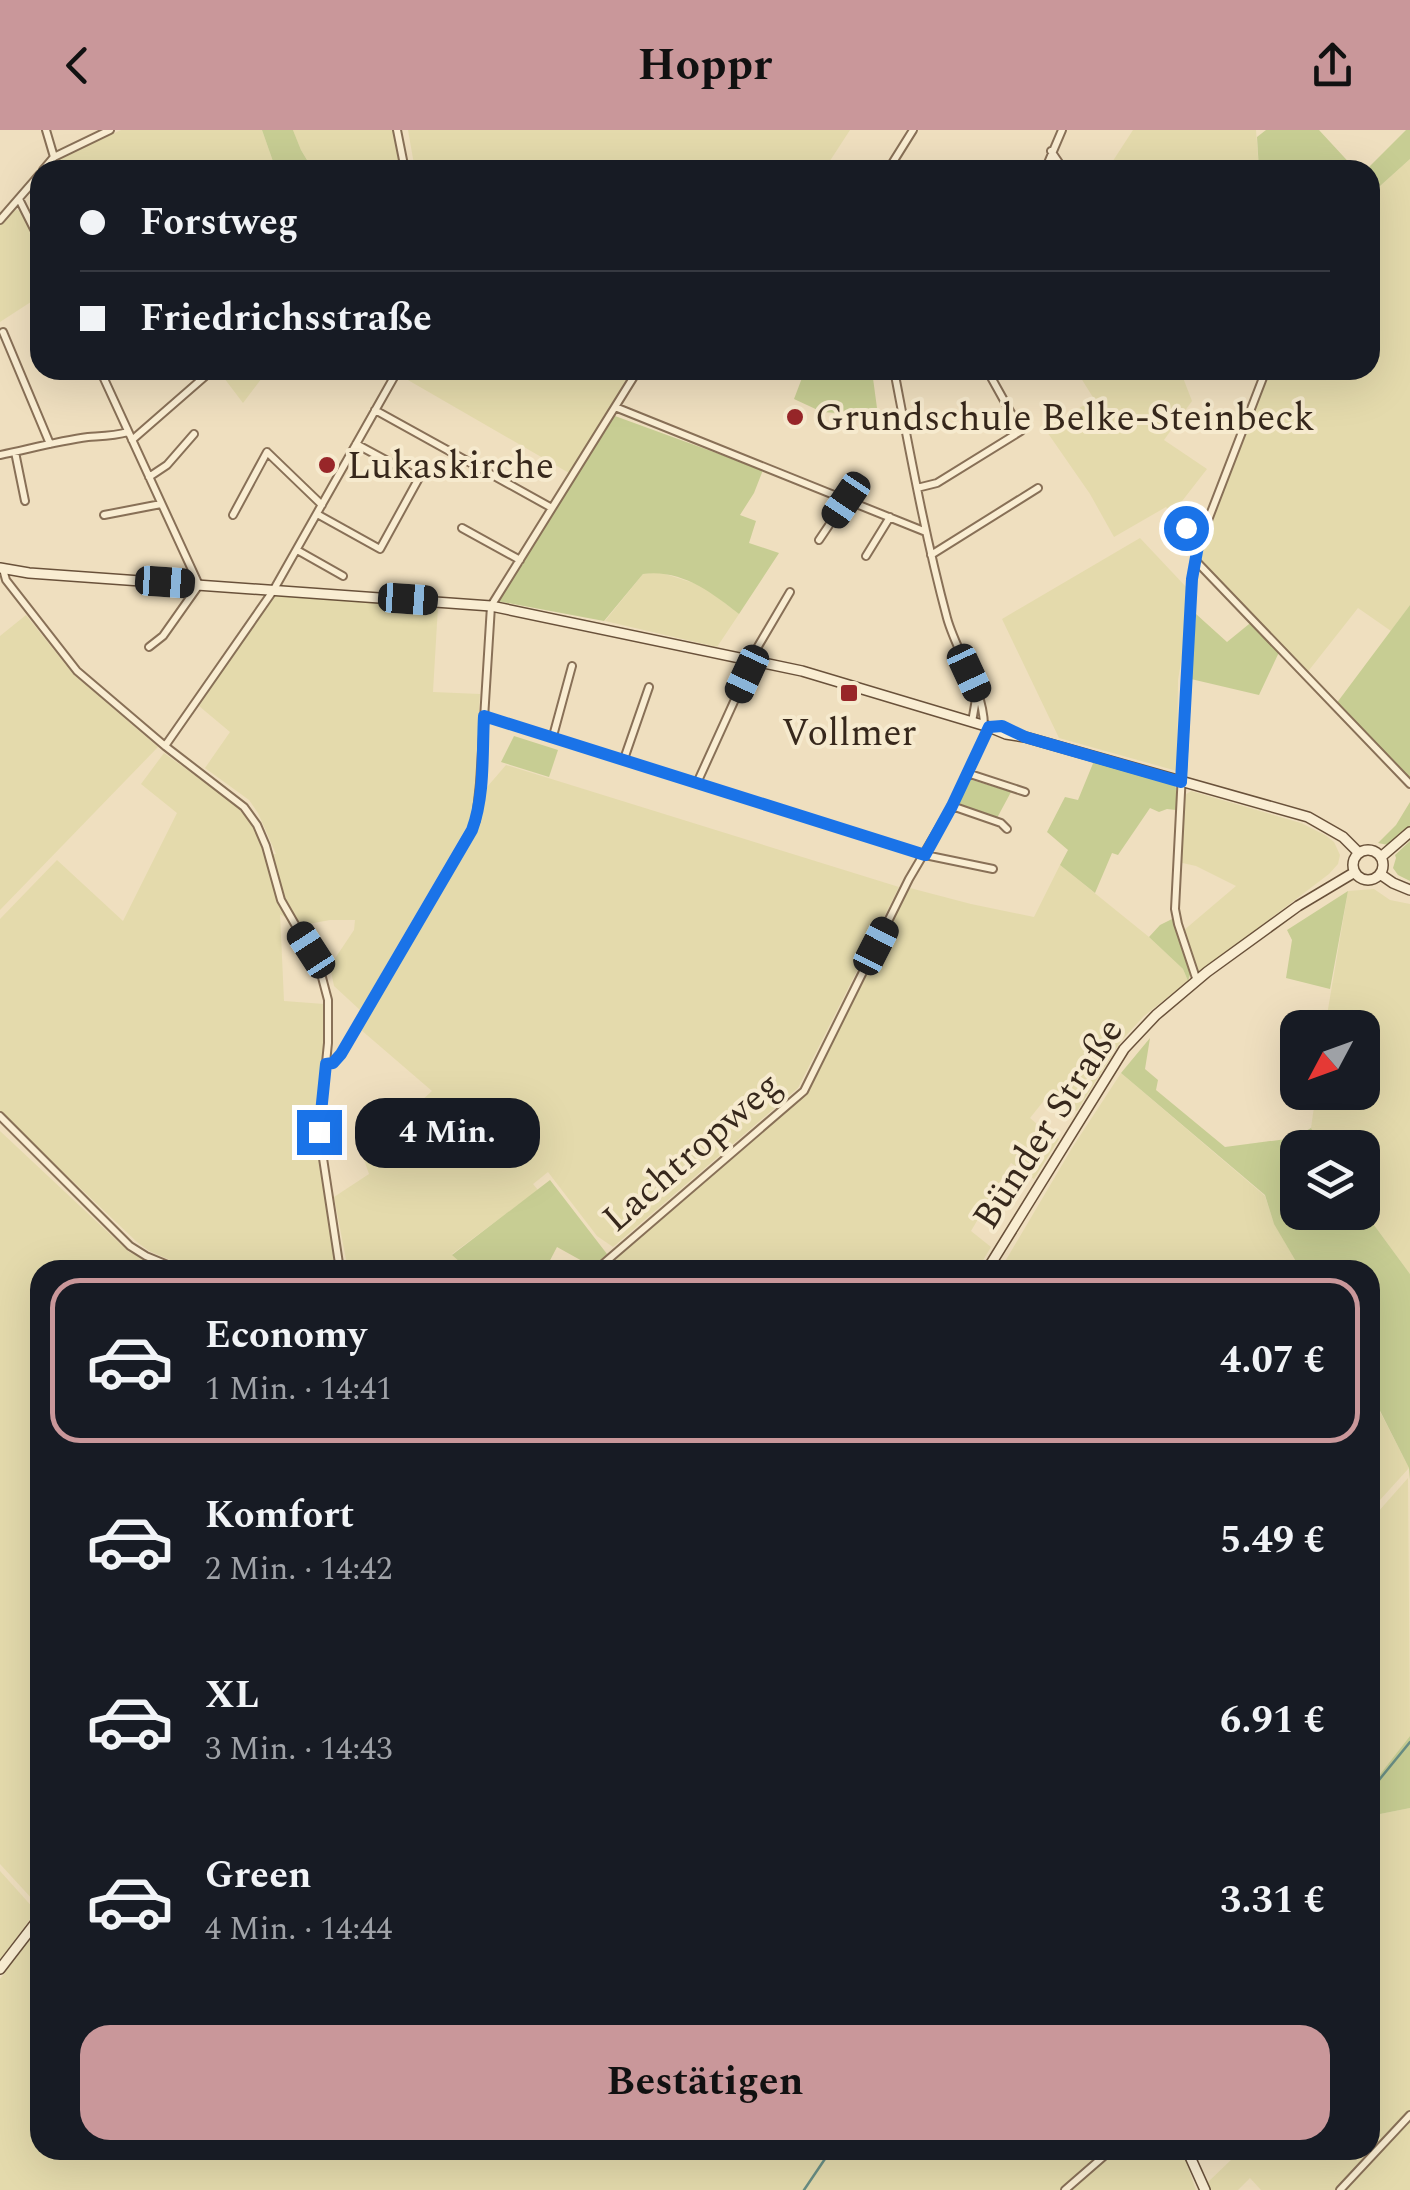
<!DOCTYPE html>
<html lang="de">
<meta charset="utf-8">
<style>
body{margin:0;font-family:Spectral,serif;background:#20242c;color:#f1f3f6;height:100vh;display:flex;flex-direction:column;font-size:38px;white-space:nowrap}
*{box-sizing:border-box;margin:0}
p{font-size:32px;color:#9ea1a6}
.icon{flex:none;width:55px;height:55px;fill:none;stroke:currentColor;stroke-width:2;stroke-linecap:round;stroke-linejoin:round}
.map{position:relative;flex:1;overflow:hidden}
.panel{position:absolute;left:30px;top:1130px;width:1350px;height:900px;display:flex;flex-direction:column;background:#171b24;border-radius:30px;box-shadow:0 10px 40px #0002}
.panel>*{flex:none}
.top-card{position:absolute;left:30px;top:30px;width:1350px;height:220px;border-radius:30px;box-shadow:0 10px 40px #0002;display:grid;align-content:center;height:220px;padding:0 50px;background:#171b24}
.needle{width:65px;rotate:229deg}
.fabs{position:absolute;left:1280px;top:880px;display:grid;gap:20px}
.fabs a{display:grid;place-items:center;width:100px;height:100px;border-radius:20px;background:#171b24;box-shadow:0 10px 40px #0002;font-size:50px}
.end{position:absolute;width:45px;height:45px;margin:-22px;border:12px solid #1a73e8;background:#fff;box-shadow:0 0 0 5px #fff}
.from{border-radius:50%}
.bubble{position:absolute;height:70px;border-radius:30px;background:#171b24;box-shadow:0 10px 40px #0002;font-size:32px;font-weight:700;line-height:70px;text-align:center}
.car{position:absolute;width:30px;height:60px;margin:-30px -15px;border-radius:12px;box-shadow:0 0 8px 2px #0007;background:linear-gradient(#222 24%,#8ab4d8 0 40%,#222 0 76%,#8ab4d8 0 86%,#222 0)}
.top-card b{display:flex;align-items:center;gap:35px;height:95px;font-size:38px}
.top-card b+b{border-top:2px solid #363941}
.top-card i{width:25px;height:25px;background:#f1f3f6}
ul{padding:18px 0 0;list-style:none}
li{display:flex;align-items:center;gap:30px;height:165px;margin:0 20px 15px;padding:0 30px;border:5px solid transparent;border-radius:30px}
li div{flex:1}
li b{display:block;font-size:38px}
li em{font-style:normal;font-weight:700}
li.active{border-color:#c9979a}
li>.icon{width:90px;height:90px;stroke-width:1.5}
.cta{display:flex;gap:20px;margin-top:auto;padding:20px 50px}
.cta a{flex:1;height:115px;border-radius:30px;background:#c9979a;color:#111;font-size:40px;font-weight:700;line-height:115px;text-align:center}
header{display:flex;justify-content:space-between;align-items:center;height:130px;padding:0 50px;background:#c9979a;color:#111;font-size:45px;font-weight:700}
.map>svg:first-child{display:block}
.farmland{fill:#e4daac}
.green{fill:#c7cd93}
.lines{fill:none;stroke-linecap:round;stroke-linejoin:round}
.stream{stroke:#698e84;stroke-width:2.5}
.street-casing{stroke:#887057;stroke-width:10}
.secondary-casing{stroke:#69513a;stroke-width:12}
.street{stroke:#f9edd2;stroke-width:6}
.secondary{stroke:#f9edd2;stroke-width:9}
.route{stroke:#1a73e8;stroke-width:12}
.poi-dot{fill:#982629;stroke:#f6eace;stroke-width:4}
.labels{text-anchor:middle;stroke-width:8;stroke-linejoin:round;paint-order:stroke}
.poi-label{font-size:38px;fill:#37281c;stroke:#f6eace;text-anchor:start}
.street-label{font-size:38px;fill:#37281c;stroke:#f6eace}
</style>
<header><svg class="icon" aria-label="back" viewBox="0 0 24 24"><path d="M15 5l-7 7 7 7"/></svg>Hoppr<svg class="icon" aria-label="share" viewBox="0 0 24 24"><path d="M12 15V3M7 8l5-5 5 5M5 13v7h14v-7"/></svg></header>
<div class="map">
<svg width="1410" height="2060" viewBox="0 0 1410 2060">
<rect width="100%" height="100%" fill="#efdfbf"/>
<path class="farmland" d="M121,0H262L276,40H67L59,29Z
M293,0H393L400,40H313L301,20Z
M408,0H850L824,40H415Z
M1133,0H1256L1259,40H1107Z
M1410,29V475L1391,501L1358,478L1306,544L1199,431V420L1270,240H1370V65Z
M17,80L21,81L40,122V166L0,192V95L13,81Z
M218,240H268L243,273Z
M404,240H634L569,343L401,246Z
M1076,240H1180L1192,271L1164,310L1207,339L1172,384L1166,377L1114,407L1090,364L1045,299L1094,269Z
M1140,408L1188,459L1185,509L1178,550L1177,641L1059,608L1002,489Z
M659,442L703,456L739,484L717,517L605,491L643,444Z
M274,464L438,476L433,562L480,564L474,672L470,691L360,880L334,856L330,836L354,800L355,790H330L298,796L280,784L284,871L324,874L323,933L314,1005L327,1071L337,1140H194L149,1121L137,1112L0,982V789L57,730L123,791L177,683L141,654L164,623L236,675L254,698L266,725L276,724L258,683L249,670L205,638L230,602L199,576Z
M26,485L73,544L158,617L0,780V506Z
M506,635L899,757L798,958L613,1117L597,1106L548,1042L533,1054L538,1060L452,1124L469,1140H348L334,1067L369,1044L359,1015L407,984L432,961L360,899L478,691L481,664Z
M1191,661L1301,693L1325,705L1334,712L1340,725L1338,734L1329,744L1200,842L1195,840L1183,801L1236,756L1196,736L1178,732L1185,665Z
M1060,735L1149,807L1183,839L1188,851L1144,886L1121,911L1077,981L1050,963L1030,988L1044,1000L1059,1009L1034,1049L1011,1033L971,1101L991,1117L977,1140H603L807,964L910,758L971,774L1034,787Z
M1374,759L1390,770L1410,774V1144L1363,1080L1362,1018L1322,1017L1311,998L1316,963L1362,962V898L1325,897L1348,761Z
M1121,943L1265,1066L1274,1093L1301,1140H1000L1072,1018Z
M0,1001L129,1122L168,1140H40V1774L34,1771L0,1734Z
M1370,1262L1409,1338L1370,1381Z
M1408,1348L1410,1606L1370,1657V1391Z
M1410,1678V2060H1261L1250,2048L1238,2060H1208L1206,2054L1233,2028L1226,2020H1370V1686Z
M0,1741L36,1781L0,1830Z
M40,1797V2020H1095L1099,2026L1061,2060H0V1849Z
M1114,2020H1182L1196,2060H1068Z"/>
<path class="green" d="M262,0H293L301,20L313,40H276Z
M1266,0H1319L1356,40H1259L1257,7Z
M1406,0H1410V29L1370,65V40H1366Z
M805,240L872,241L877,278L868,285L822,282L794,269Z
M615,286L763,340L754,363L740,385L756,391L749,413L779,423L739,484C711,462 681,439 643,444L604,491L497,471Z
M1410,475V649L1336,574Z
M1196,484L1227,512L1254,490L1281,518L1259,565L1191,549Z
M514,606L558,620L549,647L501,632Z
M1094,631L1174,655L1176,658V680L1167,679L1159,682L1150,678L1118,725L1112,723L1095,763L1060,735L1068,720L1047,702L1065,667L1078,670Z
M969,649L1011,662L997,688L958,673Z
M1410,672V696L1388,715L1378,713L1396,695Z
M1410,711V751L1398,745L1393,738L1396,728L1395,725Z
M1348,761L1330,859L1286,848L1292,810L1287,800Z
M1174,788L1191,842L1188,851L1183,839L1149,807L1160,795Z
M1150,908L1145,939L1158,950L1156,960L1225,1017L1294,1008L1311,998L1322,1017L1298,1018V1082H1362L1363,1080L1410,1144V1350L1409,1338L1370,1261V1140H1301L1274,1094L1265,1065L1121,943Z
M550,1050L607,1124L593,1137L557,1117L545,1140H469L452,1125Z
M1410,1606V1678L1370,1686V1657Z"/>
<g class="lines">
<path class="stream" d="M1370,1661L1410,1612
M804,2060L831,2020"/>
<g class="street-casing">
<path id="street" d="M46,0L54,27
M397,0L405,40
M1051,21L1064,40
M43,40L54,27L110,0
M888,40L913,0
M1045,40L1062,0
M19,69L40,111
M0,90L40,44
M3,202L50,314
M100,240L199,455L163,506L149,517
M894,240C910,323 925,406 947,488C957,524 983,557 984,595
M615,277L926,402
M375,280L552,378
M132,310L210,242
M15,322L25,371
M0,325C29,319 58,311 88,307C102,306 114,306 128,302
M149,347L167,335L194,304
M917,358L937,353L1021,301L987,240
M1175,381L1198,416
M317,384L380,419L419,348L356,314
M104,385L161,374
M233,385L267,322L322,375
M462,398L520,430
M819,410L846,370
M297,420L343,446
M931,425L1038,358
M866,426L890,387
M1195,430L1410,654
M3,439L6,450L77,541L165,616L244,677L257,695L266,716L281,770L319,836L328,870V913L319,1002L340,1140
M750,530L790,462
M484,586L925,725L993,739
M972,592L977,563
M553,606L572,536
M165,616L273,461L398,240
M624,629L649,557
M967,643L1025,662
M697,653L747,543
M952,676L1001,693L1007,699
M1197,851L1178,794L1175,779L1192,449L1198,416L1266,240
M326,933H333L341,924L472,700L476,690L480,653L491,476L638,240
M0,986L130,1116L146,1126L180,1140
M596,1140L804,961L909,749L952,676L989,597
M1065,2060L1111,2020
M1340,2060L1410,1985"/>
</g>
<g class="secondary-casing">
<path id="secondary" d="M0,438L29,443L491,476L802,541L989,597L1006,604L1025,607L1308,687L1343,707L1359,723
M1353 735a15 15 0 1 1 30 0a15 15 0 1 1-30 0Z
M1381,727L1410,702
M1380,744L1393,753L1410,760
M987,1140L1124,919L1156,885L1207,842L1298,776L1355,742
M0,1839L40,1787
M1187,2020L1205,2060"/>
</g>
<use href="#street" class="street"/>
<use href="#secondary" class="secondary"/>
</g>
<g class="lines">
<path class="route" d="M319,1002L326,934L333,933L341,924L472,700C485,665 482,623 484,586L925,725L952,676L989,597L1002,596L1025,607L1181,652L1192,449L1198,416L1186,398"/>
</g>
<g class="poi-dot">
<circle cx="795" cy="287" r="10"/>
<circle cx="327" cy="335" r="10"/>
<rect x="839" y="553" width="20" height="20" rx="5"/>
</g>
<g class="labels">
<g class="poi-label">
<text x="815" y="300">Grundschule Belke-Steinbeck</text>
<text x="347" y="348">Lukaskirche</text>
<text x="849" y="615" text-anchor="middle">Vollmer</text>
</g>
<g class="street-label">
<text transform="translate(1047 993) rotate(-57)" y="13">Bünder Straße</text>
<text transform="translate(691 1021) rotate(-41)" y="13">Lachtropweg</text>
</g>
</g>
</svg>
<div class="fabs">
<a><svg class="needle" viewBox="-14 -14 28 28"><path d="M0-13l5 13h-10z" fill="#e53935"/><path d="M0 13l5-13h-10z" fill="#9ea1a6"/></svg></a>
<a><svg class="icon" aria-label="layers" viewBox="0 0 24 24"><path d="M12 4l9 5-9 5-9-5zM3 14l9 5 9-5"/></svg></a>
</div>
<i class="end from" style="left:1186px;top:398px"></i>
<i class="end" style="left:319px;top:1002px"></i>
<div class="bubble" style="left:355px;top:968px;width:185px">4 Min.</div>
<i class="car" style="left:846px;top:370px;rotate:214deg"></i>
<i class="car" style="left:165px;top:452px;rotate:94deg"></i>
<i class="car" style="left:408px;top:469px;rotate:94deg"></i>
<i class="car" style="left:969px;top:543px;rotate:155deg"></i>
<i class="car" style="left:747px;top:544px;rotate:205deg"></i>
<i class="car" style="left:876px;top:816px;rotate:27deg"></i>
<i class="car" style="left:311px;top:820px;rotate:327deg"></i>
<div class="top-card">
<b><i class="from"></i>Forstweg</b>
<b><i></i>Friedrichsstraße</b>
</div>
<section class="panel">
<ul>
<li class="active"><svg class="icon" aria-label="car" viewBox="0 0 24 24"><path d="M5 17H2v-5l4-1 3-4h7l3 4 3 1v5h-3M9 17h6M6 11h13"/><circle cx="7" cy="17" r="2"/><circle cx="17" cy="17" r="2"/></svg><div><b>Economy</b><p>1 Min. · 14:41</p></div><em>4.07 €</em></li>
<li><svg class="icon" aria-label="car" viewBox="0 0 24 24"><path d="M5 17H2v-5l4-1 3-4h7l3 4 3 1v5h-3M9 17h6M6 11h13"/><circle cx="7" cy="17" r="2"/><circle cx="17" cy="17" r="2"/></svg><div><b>Komfort</b><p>2 Min. · 14:42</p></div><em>5.49 €</em></li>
<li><svg class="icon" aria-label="car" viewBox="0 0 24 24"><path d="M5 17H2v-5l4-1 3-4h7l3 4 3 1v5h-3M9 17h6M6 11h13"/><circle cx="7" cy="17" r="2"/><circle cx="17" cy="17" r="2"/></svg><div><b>XL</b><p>3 Min. · 14:43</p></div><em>6.91 €</em></li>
<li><svg class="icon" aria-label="car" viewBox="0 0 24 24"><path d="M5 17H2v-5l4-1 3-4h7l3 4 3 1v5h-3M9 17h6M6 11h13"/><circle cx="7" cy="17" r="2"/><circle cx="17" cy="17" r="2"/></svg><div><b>Green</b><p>4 Min. · 14:44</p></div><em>3.31 €</em></li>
</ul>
<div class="cta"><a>Bestätigen</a></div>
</section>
</div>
